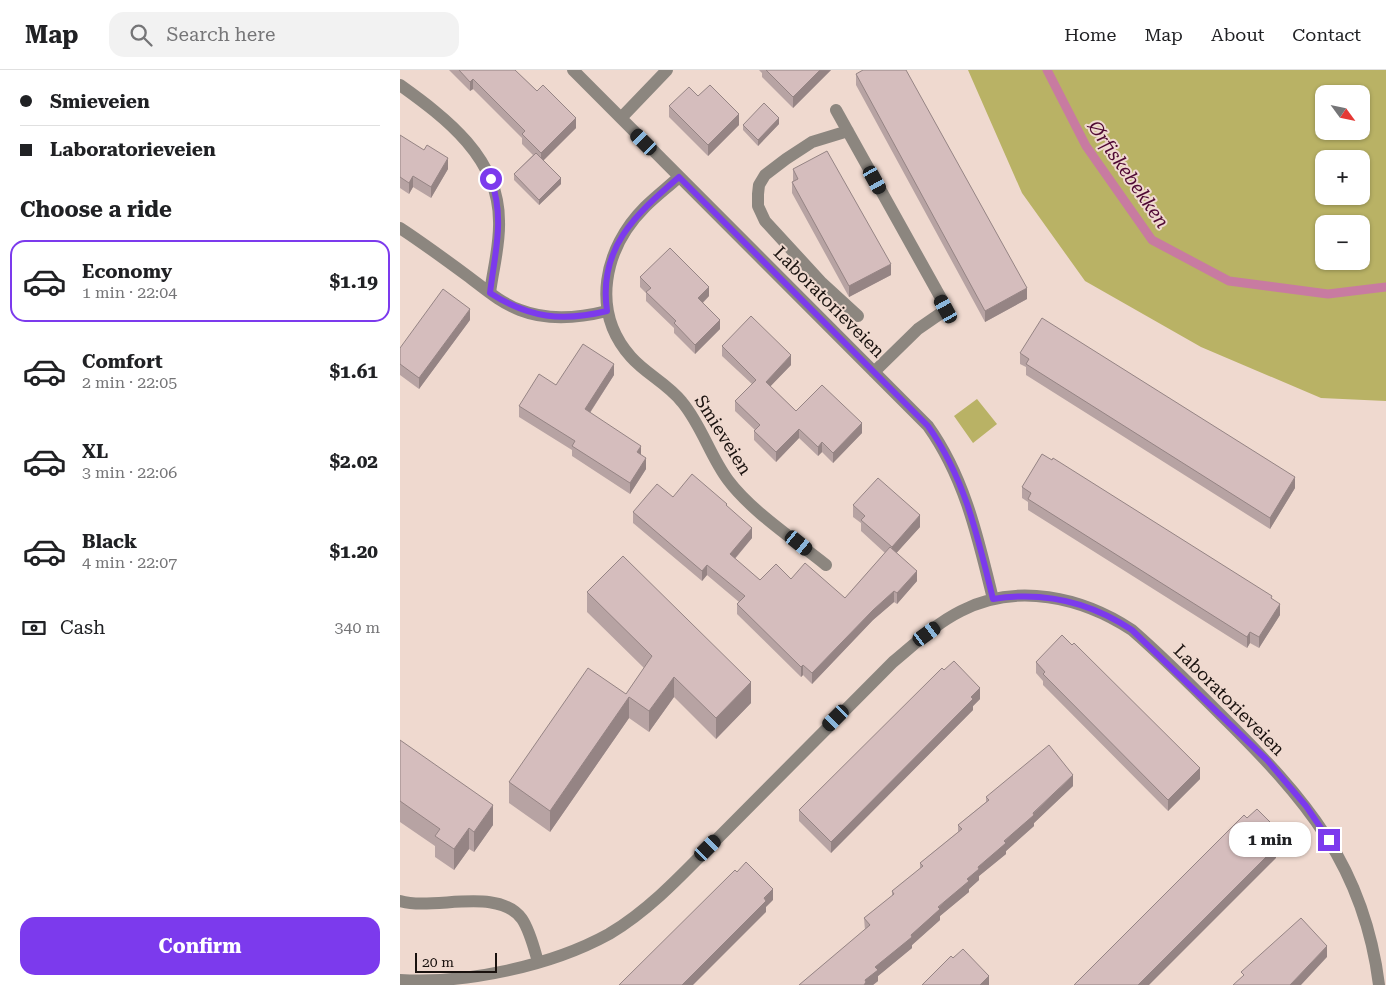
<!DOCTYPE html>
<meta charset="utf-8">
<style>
body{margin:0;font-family:"Roboto Serif",serif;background:#f2f2f2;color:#202124;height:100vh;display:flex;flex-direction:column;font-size:19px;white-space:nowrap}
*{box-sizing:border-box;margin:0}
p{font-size:16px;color:#757577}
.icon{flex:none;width:28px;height:28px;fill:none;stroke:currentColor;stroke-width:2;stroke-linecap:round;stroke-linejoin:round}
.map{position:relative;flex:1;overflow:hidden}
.panel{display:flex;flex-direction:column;background:#fff;width:400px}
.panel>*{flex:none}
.guide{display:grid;align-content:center;height:110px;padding:0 20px;background:#fff}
.needle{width:32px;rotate:123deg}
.fabs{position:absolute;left:915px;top:15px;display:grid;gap:10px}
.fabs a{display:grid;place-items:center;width:55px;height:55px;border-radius:10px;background:#fff;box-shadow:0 1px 4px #0004;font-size:25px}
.scale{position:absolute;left:15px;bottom:12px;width:82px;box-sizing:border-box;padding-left:5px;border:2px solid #19110e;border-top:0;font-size:14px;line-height:18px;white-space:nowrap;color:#19110e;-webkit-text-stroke:4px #efd9cf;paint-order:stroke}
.end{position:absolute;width:22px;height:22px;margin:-11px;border:6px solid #7c3aed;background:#fff;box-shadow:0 0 0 2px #fff}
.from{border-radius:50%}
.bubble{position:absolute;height:35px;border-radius:15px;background:#fff;box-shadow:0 1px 4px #0004;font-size:16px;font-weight:700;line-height:35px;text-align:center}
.car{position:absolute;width:15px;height:30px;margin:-15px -8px;border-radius:6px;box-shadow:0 0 4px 1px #0007;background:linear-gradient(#222 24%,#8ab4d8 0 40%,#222 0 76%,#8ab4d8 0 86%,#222 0)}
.guide b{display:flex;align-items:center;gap:18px;height:48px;font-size:19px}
.guide b+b{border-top:1px solid #e0e0e0}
.guide i{width:12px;height:12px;background:#202124}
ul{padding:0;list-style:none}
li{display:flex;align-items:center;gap:15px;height:82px;margin:0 10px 8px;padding:0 10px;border:2px solid transparent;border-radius:15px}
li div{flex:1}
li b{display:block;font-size:19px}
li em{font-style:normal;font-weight:700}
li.on{border-color:#7c3aed}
li>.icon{width:45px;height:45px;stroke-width:1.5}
h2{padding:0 20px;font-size:22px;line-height:60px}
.pay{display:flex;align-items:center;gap:12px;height:55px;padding:0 20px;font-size:19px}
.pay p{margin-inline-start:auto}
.primary-button{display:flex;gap:10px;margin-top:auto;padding:10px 20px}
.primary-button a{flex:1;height:58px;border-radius:15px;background:#7c3aed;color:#fff;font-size:20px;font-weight:700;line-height:58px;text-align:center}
header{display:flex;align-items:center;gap:30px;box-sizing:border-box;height:70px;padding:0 25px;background:#fff;border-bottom:1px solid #e0e0e0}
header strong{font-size:24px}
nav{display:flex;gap:28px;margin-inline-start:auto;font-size:18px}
.search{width:350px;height:45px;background:#f2f2f2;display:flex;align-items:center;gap:12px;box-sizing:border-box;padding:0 18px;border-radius:15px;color:#757577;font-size:19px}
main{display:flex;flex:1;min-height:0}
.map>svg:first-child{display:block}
.green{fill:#b9b265;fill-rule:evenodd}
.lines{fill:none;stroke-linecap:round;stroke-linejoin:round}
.stream{stroke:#c87ba1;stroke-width:9}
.minor{stroke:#8c867f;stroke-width:12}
.wall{fill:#b7a3a3}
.shaded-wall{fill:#958484}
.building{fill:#d5bdbd;stroke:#958484}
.route{stroke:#7c3aed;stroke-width:6}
.labels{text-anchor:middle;stroke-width:4;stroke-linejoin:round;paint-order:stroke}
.street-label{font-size:18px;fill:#19110e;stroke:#efd9cf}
.water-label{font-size:19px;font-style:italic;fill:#4f0833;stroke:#efd9cf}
</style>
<header>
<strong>Map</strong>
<div class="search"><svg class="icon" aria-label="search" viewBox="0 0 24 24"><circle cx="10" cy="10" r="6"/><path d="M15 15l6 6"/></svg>Search here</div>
<nav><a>Home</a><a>Map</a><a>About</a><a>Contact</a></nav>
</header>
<main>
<section class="panel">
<div class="guide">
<b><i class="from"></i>Smieveien</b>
<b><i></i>Laboratorieveien</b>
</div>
<h2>Choose a ride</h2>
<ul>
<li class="on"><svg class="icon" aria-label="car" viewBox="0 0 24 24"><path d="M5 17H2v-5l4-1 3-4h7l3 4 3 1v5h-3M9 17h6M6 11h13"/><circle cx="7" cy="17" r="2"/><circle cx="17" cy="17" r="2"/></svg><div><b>Economy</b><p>1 min · 22:04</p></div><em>$1.19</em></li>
<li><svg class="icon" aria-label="car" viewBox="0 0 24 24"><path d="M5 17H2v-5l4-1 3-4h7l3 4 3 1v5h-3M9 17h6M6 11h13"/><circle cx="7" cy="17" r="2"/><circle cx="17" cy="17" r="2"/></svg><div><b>Comfort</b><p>2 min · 22:05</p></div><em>$1.61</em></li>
<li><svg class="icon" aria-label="car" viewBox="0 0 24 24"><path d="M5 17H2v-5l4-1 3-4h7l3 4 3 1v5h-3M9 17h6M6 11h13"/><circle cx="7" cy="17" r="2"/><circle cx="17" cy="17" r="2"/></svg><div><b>XL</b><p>3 min · 22:06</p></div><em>$2.02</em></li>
<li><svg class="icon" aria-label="car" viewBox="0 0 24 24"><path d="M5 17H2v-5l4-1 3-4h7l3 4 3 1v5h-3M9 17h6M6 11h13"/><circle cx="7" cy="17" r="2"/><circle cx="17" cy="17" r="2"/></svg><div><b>Black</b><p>4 min · 22:07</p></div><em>$1.20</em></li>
</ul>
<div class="pay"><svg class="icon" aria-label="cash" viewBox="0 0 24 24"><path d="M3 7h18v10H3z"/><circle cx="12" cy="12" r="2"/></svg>Cash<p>340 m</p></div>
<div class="primary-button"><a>Confirm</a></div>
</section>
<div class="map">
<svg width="986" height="915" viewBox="0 0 986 915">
<rect width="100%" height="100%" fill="#efd9cf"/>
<path class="green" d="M568,0H986V331L921,328L801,277L685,211L622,123ZM924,24H961V61H924ZM924,89H961V126H924ZM924,154H961V191H924Z
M577,329L597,354L573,373L554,346Z"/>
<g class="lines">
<path class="stream" d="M647,0L686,76L752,170L829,211L928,224L986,217"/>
<path class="minor" d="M173,0L528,356C565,408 578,468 593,529
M0,15C46,48 99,88 99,151C100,175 93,199 90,223
M436,40L547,239L518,259L474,302
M221,48L267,0
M448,61L412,72L386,89L365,105L359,115L358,124V136L365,151L422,213L458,246
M279,107C268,117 255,127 245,137C204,178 190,241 231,287C246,304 268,314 282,332C302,356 310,386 328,410C351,441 395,470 426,495
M0,158C23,173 46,190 69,207C85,219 101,233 120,240C148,251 179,248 207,241
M0,831C34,841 98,816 122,849C130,861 134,878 138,892
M0,910C66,914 151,896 209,864C253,838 289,797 325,761C381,705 437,648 493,592C515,574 535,554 561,541C616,512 682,527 732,560C763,587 793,617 822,646C905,728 964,795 979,915"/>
</g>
<path class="wall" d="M49,0H115L137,21L176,58L143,90L161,114L139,135L114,110V104L133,85L122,74V68L73,19L70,21Z
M359,0H431L393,38L362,7V3Z
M456,4L627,229L585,252L456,15Z
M298,26L339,55L308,86L269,47V36Z
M379,54L358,76L343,60V55Z
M0,65L48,99L31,128L13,117L9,124L0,118Z
M393,99L491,205L449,227L392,123V112H393Z
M240,207L309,226L303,233L320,259L295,284L274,263V258L246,231V223L240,217Z
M70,250L19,319L0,305V278Z
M322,276L391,295L370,316L396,341L462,363L433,393L422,382L418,386L399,368L376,392L354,370V361L355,360L335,341V331L352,314L322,286Z
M620,283L895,418L870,459L626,305V297L620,294Z
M214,305L190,343L241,385L246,399L230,424L172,386V380L119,347V336L156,315Z
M622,417L872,529L880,545L859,578L850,573L847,578L628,440V432L622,428Z
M273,427L327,436L352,468L335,489L360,510L391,509L445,528L485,483L461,461V453L453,447V435L520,457L496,483L517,511L497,534L494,532L473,550L412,614L403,605L401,607L337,544V534L339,532L307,505L302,511L233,453V442Z
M187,522L351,633L316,669L274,627L249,662L229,648L150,762L109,733V712L226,624L244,598L187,542Z
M636,592L800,709L768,741L643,615V611L636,603Z
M544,600L580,629L573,636V640L431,783L399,751V740Z
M0,670L93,755L74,782L69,779L54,800L35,787V776L0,752Z
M673,716L634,753V756L606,781V784L579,806V810L569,819V822L540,846V850L512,875V878L478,906V911L473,915H399L465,860L464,848L492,826V821L520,799V793L558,762V755L586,732V727Z"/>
<path class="shaded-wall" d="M420,0H431L393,38V27Z
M73,9V19L70,21V12Z
M339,44V55L308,86V75Z
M176,48V58L141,93V83Z
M379,48V54L358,76V70Z
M48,88V99L31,128V117Z
M13,106V117L9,124V113Z
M161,108V114L139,135V130Z
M491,194V205L449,227V216Z
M309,217V226L298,237V228Z
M627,218V229L585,252V241Z
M70,239V250L19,319V308Z
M320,250V259L295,284V275Z
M391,285V295L366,321V312Z
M214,294V305L185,350V339Z
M462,353V363L433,393V383Z
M399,359V368L376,392V382Z
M422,372V382L418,386V377Z
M241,376V386L237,382Z
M246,388V399L230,424V413Z
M895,407V418L870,459V448Z
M520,445V457L492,488V477Z
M352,458V468L330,494V484Z
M307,495V505L302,511V501Z
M517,501V511L497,534V523Z
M494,521V532L473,550L412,614V603L473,540Z
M880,534V545L859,578V567Z
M850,562V573L847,578V567Z
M403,595V605L401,607V597Z
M274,607V627L249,662V641Z
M351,612V633L316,669V648Z
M580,618V629L573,636V640L431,783V772Z
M229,627V648L150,762V741Z
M800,698V709L768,741V730Z
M673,705V716L634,753V756L606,781V784L579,806V810L569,819V822L540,846V850L512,875V878L478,906V911L473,915H464L465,910L475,897L511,865L567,809L578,797Z
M93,735V755L74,782V762Z
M69,758V779L54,800V779Z
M883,765V776L876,784V788L749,915H738Z
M373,819V830L366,837V842L293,915H282Z
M927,876V887L901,915H890Z
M589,906V915H580Z"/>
<path class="building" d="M59,0H115L137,21L143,15L176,48L141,83L122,64L125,61L73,9L70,12Z
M366,0H420L393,27Z
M463,0H506L627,218L585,241L456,4Z
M310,15L339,44L308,75L269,36L289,17L298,26Z
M364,33L379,48L358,70L343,55Z
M0,65L24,80L27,75L48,88L31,117L13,106L9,113L0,107Z
M427,81L491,194L449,216L392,112L398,109L393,99Z
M136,83L161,108L139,130L114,104Z
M270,178L309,217L298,228L320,250L295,275L274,253L276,251L246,222L251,218L240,207Z
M43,219L70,239L19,308L0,294V278Z
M351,246L391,285L366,312L396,341L422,315L462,353L433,383L422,372L418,377L399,359L376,382L354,361L360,355L335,331L356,310L322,276Z
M642,248L895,407L870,448L626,294L629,289L620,283Z
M183,274L214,294L185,339L241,376L237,382L246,388L230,413L172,376L175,371L119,336L139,304L156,315Z
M642,384L652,390L653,388L872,526L871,528L880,534L859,567L850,562L847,567L628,429L631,423L622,417Z
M292,404L327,434L326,435L352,458L330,484L360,510L376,494L391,509L405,493L445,528L490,477L517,501L497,523L494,521L473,540L412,603L403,595L401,597L337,534L345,526L307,495L302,501L233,442L257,414L273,427Z
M478,408L520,445L492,477L461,450L465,446L453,435Z
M223,486L351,612L316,648L274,607L249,641L229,627L150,741L109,712L188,598L226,624L252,586L187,522Z
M662,565L672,575L674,573L800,698L768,730L643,604L645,602L636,592Z
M554,591L580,618L571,627L573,629L431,772L399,740L542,598L544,600Z
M0,670L93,735L74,762L69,758L54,779L35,766L40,759L0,731Z
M649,675L673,705L633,743L634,745L604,771L606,773L578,797L579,799L567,809L569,811L538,837L540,839L511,865L512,867L475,897L478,900L465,910L466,912L464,915H399L470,855L464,848L494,824L492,821L523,796L520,793L562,759L558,755L589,730L586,727Z
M857,739L883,765L874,775L876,777L738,915H674L844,745L847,748Z
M346,792L373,819L364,828L366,831L282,915H219L335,800L337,802Z
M901,848L927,876L890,915H833L844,905L841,902Z
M563,879L589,906L580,915H522L551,886L553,888Z"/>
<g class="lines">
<path class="route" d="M91,109C105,150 95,181 90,223C129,248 162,252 207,241C198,178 235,145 279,107L528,356C565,408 578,468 593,529C643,521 690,532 732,560L867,690L906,736L929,770"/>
</g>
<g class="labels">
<g class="street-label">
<text transform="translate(429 232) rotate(45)" y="6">Laboratorieveien</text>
<text transform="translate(323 365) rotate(58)" y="6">Smieveien</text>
<text transform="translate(829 630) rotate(45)" y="6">Laboratorieveien</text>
</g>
<g class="water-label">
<text transform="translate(729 104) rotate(55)" y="7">Ørfiskebekken</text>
</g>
</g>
</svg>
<div class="fabs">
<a><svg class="needle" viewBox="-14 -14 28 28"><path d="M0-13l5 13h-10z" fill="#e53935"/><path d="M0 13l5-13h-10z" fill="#757577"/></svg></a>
<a>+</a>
<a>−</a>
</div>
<div class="scale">20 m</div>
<i class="end from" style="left:91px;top:109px"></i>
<i class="end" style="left:929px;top:770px"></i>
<div class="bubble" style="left:829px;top:752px;width:82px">1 min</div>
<i class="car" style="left:244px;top:72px;rotate:315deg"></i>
<i class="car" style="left:475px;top:110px;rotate:151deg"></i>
<i class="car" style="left:546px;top:239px;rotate:331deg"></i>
<i class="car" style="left:399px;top:473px;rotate:129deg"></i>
<i class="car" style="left:527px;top:564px;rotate:54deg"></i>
<i class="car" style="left:436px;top:648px;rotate:225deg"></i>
<i class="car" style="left:308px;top:778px;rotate:45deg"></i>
</div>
</main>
